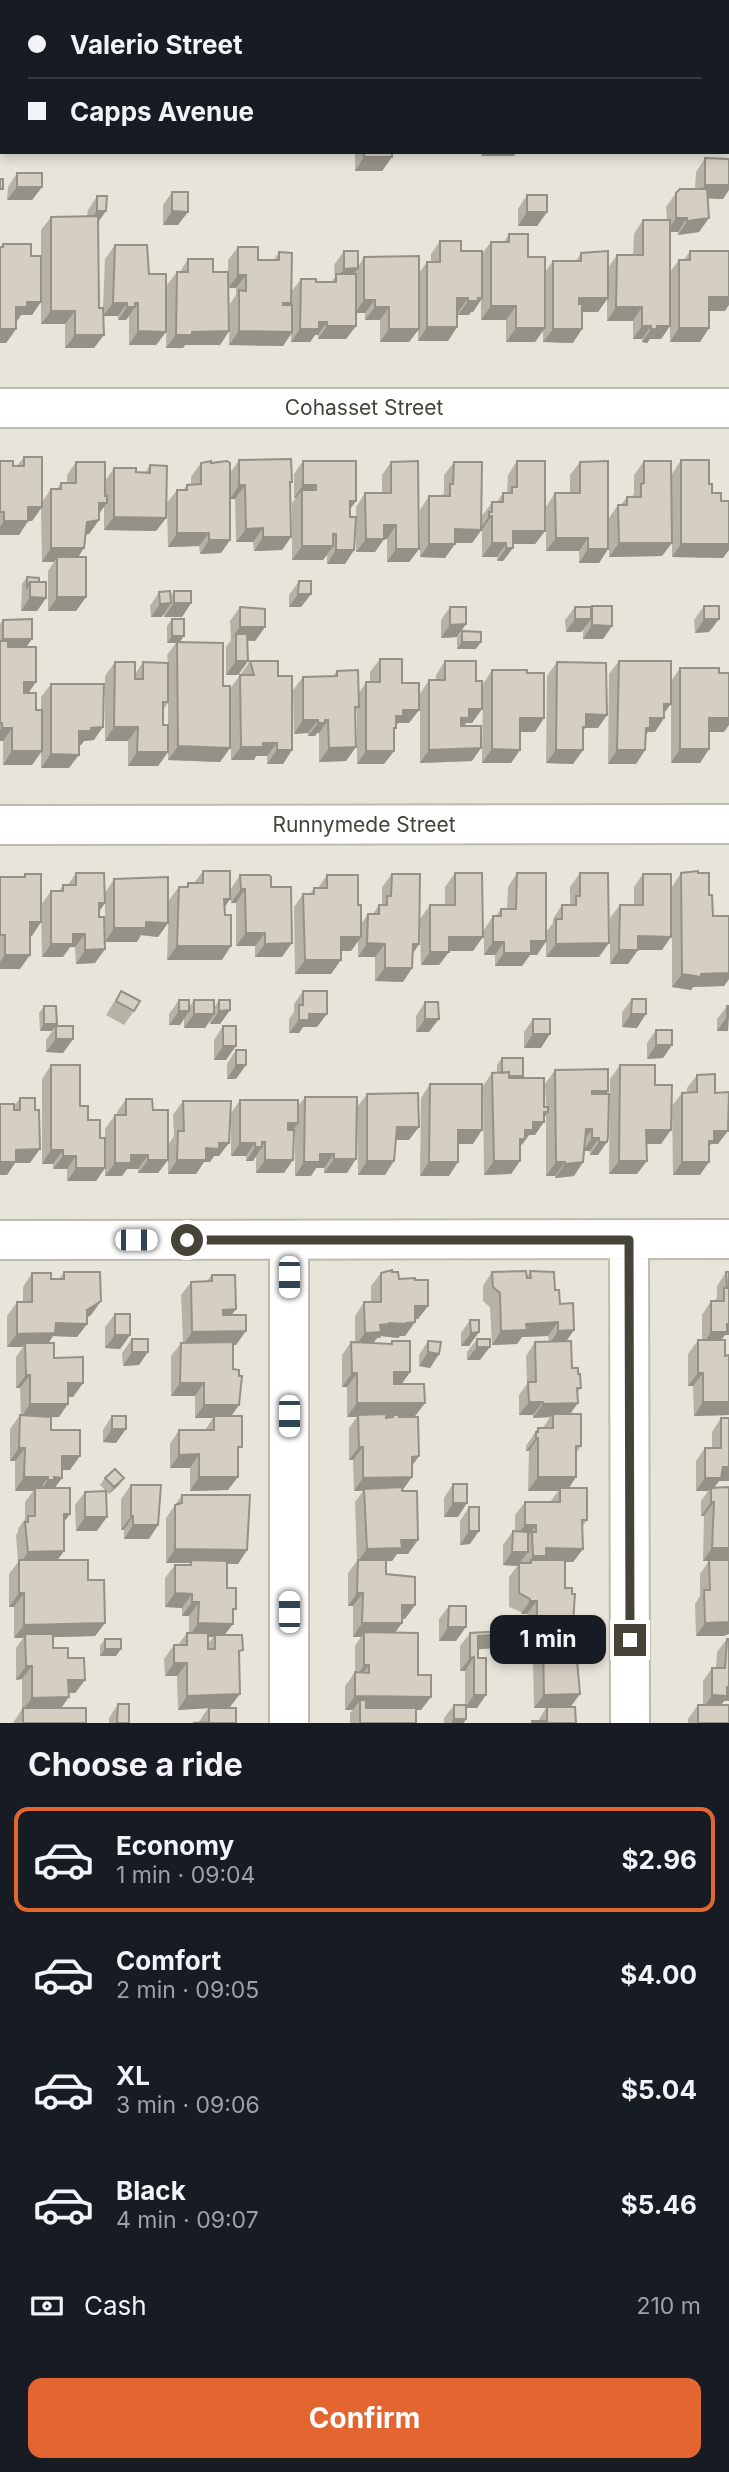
<!DOCTYPE html>
<meta charset="utf-8">
<style>
body{margin:0;font-family:Inter,sans-serif;background:#20242c;color:#f1f3f6;height:100vh;display:flex;flex-direction:column;font-size:26px;white-space:nowrap}
*{box-sizing:border-box;margin:0}
p{font-size:23px;color:#9ea1a6}
.icon{flex:none;width:38px;height:38px;fill:none;stroke:currentColor;stroke-width:2;stroke-linecap:round;stroke-linejoin:round}
.map{position:relative;height:1723px;overflow:hidden}
.panel{display:flex;flex-direction:column;background:#171b24;flex:1}
.panel>*{flex:none}
.top-card{position:absolute;left:0px;top:0px;width:730px;height:154px;box-shadow:0 4px 10px #0003;display:grid;align-content:center;height:154px;padding:0 28px;background:#171b24}
.end{position:absolute;width:32px;height:32px;margin:-16px;border:9px solid #464339;background:#fff;box-shadow:0 0 0 4px #fff}
.from{border-radius:50%}
.bubble{position:absolute;height:49px;border-radius:14px;background:#171b24;box-shadow:0 4px 10px #0003;font-size:23px;font-weight:700;line-height:49px;text-align:center}
.car{position:absolute;width:21px;height:42px;margin:-21px -10px;border-radius:9px;box-shadow:0 0 5px 2px #0007;background:linear-gradient(#fff 24%,#345 0 40%,#fff 0 76%,#345 0 86%,#fff 0)}
.top-card b{display:flex;align-items:center;gap:24px;height:66px;font-size:26px}
.top-card b+b{border-top:2px solid #363941}
.top-card i{width:18px;height:18px;background:#f1f3f6}
ul{padding:0;list-style:none}
li{display:flex;align-items:center;gap:21px;height:105px;margin:0 14px 10px;padding:0 14px;border:4px solid transparent;border-radius:14px}
li div{flex:1}
li b{display:block;font-size:26px}
li em{font-style:normal;font-weight:700}
li.on{border-color:#e36631}
li>.icon{width:63px;height:63px;stroke-width:1.5}
h2{padding:0 28px;font-size:32px;line-height:84px}
.pay{display:flex;align-items:center;gap:18px;height:77px;padding:0 28px;font-size:26px}
.pay p{margin-inline-start:auto}
.action{display:flex;gap:14px;margin-top:auto;padding:14px 28px}
.action a{flex:1;height:80px;border-radius:14px;background:#e36631;color:#fff;font-size:28px;font-weight:700;line-height:80px;text-align:center}
.map>svg:first-child{display:block}
.residential{fill:#e7e4d9;fill-rule:evenodd}
.lines{fill:none;stroke-linecap:round;stroke-linejoin:round}
.minor-casing{stroke:#bebbad;stroke-width:42}
.minor{stroke:#fff;stroke-width:38}
.wall{fill:#b6b2a6;fill-rule:evenodd}
.shaded-wall{fill:#949187}
.building{fill:#d4cfc1;stroke:#949187;stroke-width:2}
.route{stroke:#464339;stroke-width:9}
.labels{text-anchor:middle;stroke-width:6;stroke-linejoin:round;paint-order:stroke}
.street-label{font-size:21px;fill:#464339;stroke:#fff}
</style>
<div class="map">
<svg width="729" height="1723" viewBox="0 0 729 1723">
<rect width="100%" height="100%" fill="#f3f2ea"/>
<path class="residential" d="M0,0H729V1723H0ZM2,2H728V152H2Z"/>
<g class="lines">
<g class="minor-casing">
<path id="minor" d="M495,0H640
M0,408H729
M0,825L729,824
M0,1240L729,1239
M289,1240V1723
M629,1240L630,1723"/>
</g>
<use href="#minor" class="minor"/>
</g>
<path class="wall" d="M355,152H392V157L382,171H355Z
M705,158L723,199L707,198L709,218L699,232L678,235V232H670V272L679,260H684L690,251L725,311H709V328L700,342H670V326L661,339H650L647,343L642,342V339H633V321H607V299L598,312H582L573,343L543,342V331L535,342H506V320H481V300L473,312H471L469,315H458V312H457V327L448,341H418V330L409,342H380V320H365V313H356V326L346,339H318V335H315L310,342H291V334L283,346L229,345L230,304L236,295V288H228L229,331L220,345H185L183,348H166L167,285L177,272H180L188,259L228,279V260L238,247L258,260H274L279,252L291,292L301,279L316,282H331L335,277L334,265L344,251L358,267L364,257L419,273L427,262H431V254L440,241L461,251L482,254L491,242H504L509,234L528,257L545,272L553,261H576L581,253L608,268L617,255H633L634,234L643,220H667L666,207L676,193L695,189L696,172Z
M17,173L42,187L32,200H7L8,187Z
M172,192L178,225H163V205Z
M527,195L547,212L537,226H518V209Z
M97,196L106,211L98,222L99,308H103L105,259L115,245L149,274L166,332L156,345H129V316L126,320H118V316H104L94,348H65V324H41V300L32,315H21L17,321H16V329L6,343H0L1,247L3,244L31,256H41V230L51,217L87,216L88,210Z
M24,457L42,502L51,489H57L61,483H67V475L76,462L105,481L114,468L136,472L145,473L150,465L166,518L156,531L104,530V506L99,515V520L89,534H86L78,557L86,597L76,611H48V571L54,562H42L41,508L32,521H28L19,535H0V461L13,466H17Z
M239,460L292,482L290,486L291,537L282,550L254,551L253,542H236L235,499H230V540L221,553L200,554L199,546L168,547L167,503L177,490H183L187,485H191V477L201,463H211L230,473Z
M681,460L709,484L712,493L723,558L672,557V474Z
M303,461L350,510L354,550L345,564H327V555L323,560H292V503L296,498H294V474Z
M517,461L545,531L535,544H513V548L503,561H497V557H482V530H481L472,543H455L445,558L420,557V510L429,496H442L444,493V475L454,462L481,523L482,516L492,502H497L503,493H507L508,475Z
M644,461L662,556L609,557V518L618,505H621L627,497H632L634,493V475Z
M391,462L419,549L409,562H387V539H384L375,552H356V507L365,493H382V475Z
M580,462L608,549L599,563H579V551H546V507L555,493H570V475Z
M27,577L39,582L46,598L37,611H21L22,584Z
M299,581L311,594L301,607H289V595Z
M174,591L191,603L182,617H164V613L162,617H151L150,606L159,592L171,596Z
M592,606L612,626L603,639H583V630L581,632H566L565,620L575,607L591,609Z
M704,606L719,619L709,632L695,633L694,620Z
M240,607L265,627L255,641H247L248,661L238,675H226V647L231,640L230,621Z
M450,607L466,624L457,637L441,638V620Z
M172,619L180,642L223,686L230,748L220,762L168,760V703L163,710V725L168,752L158,766H128V741H105V676L115,662L135,674L143,662L168,663L167,655L176,643H167V626Z
M3,620L27,646L8,647L36,682L28,693L36,710H41V697L51,684L94,740L84,741L81,745H79L69,768H41V752L32,765H3V741H0V624Z
M462,631L476,649H457V638Z
M380,659L402,683L419,710L409,723H398L396,725V728L394,731V751L384,764H357V710L355,712L356,747L346,761L319,762V733H317L315,736H308V733L294,734L293,690L303,677L333,676L337,671L359,693L366,682H370V672Z
M250,661L278,676L292,750L283,764H267V756H256L254,760H231L230,689Z
M445,661L476,681L482,709L472,723H466L464,726L472,761L420,763V694L429,680H436V675Z
M619,661L671,681L680,668L724,732H709V749L700,763H671V699L664,713V718L655,732H648L646,734L645,750L636,764H608L609,674Z
M557,662L607,715L598,728H585L583,731V750L573,764L546,763L547,676Z
M492,670L527,673L544,718L535,732H520V750L511,763H482L483,684Z
M203,871L230,899L224,907L222,960H167L169,900L179,887H186L188,883H194Z
M76,873L105,903L99,912V917L105,949L95,963L76,964L75,947H70L63,957H42L41,905L51,891H59L63,885H68Z
M455,873L473,951H449L439,965H421L420,919L430,905H445V887Z
M517,873L546,932L553,923V919L562,905H570V887L580,873L599,957H546V942L537,955H530L522,966H495V955H484V930L493,916H496L501,909H507L508,887Z
M681,873H698L709,895L713,916H729V979L724,986L693,987L691,990L672,987V887Z
M25,874L32,936H30L20,969H0V877H23Z
M392,874L419,944L413,953L412,968L403,982L375,981V957H358V941L351,951H341L331,974H295L294,907L303,894H310L314,888H318L327,875L358,905L361,924L368,914H373L379,905L382,904V887Z
M643,874L662,950H638L628,964H610V918L620,905H634V887Z
M240,875L282,957H255V946H236V903H231V889Z
M114,879L168,923L158,937L141,935L137,942H105V893Z
M121,991L134,1011L124,1025L106,1015Z
M303,991L317,1027H303L299,1033H289V1019L294,1012V1004Z
M632,999L637,1028L622,1027V1012Z
M179,1000L189,1007L194,1000L214,1008L219,1000L230,1010L220,1024H210V1021L205,1028H184V1018L180,1025H169V1014Z
M425,1002L429,1032H416V1016Z
M44,1006L57,1024L52,1031H40L39,1013Z
M727,1006L728,1031H717V1019Z
M533,1019L541,1048H524V1032Z
M56,1026L73,1039L63,1053L46,1052V1040Z
M223,1026L226,1060H214V1040Z
M656,1030L672,1045L663,1058L647,1059V1043Z
M236,1050V1079H227V1064Z
M502,1058L523,1076L521,1078L544,1107H546L545,1084L555,1070L608,1091L606,1094L598,1155H590V1151H584L583,1162L574,1176L555,1178V1176H546V1115L535,1135H529L523,1144H522L520,1146V1161L511,1174L484,1175L483,1086L492,1073H497V1065Z
M51,1065L80,1106L100,1138H105V1129L115,1115H117V1112L126,1099L153,1110L168,1160L158,1173H138V1169H127L122,1176H105V1168L96,1181H67V1169H53V1164H42V1079Z
M620,1065L655,1085L661,1144H646L637,1174H609L610,1079Z
M697,1075L715,1093L729,1092V1127L718,1144H711L709,1147L700,1175H673L672,1106L682,1093L687,1092V1088Z
M430,1084L473,1144H458L449,1176H420L421,1098Z
M367,1094L409,1140H396L385,1175H358L357,1107Z
M305,1097L347,1173H324V1168H316L311,1176H295V1128L294,1130L284,1173H256V1156L253,1161H246V1156H231V1113L240,1100L298,1106Z
M20,1098L30,1163H15L7,1175H0L14,1106Z
M183,1101L219,1156H214L210,1162H204L196,1174H168V1145L174,1136L173,1115Z
M530,1271L555,1290L560,1304L574,1330L566,1342L572,1368L578,1374L581,1388L577,1392L570,1414L581,1446L576,1453V1477L568,1488L587,1520L582,1527L583,1549L573,1562H565V1588L573,1623L566,1633L581,1660L578,1665L571,1707L576,1723H531L532,1721H538L546,1708H534L533,1661L551,1637H527V1614H521V1612L509,1607V1577L517,1566L503,1565V1545L513,1531H515V1515L525,1502H550L558,1491H528L529,1451H526V1446L538,1428H543L550,1417L533,1418V1415H519V1395L527,1384L526,1356L535,1342H549L548,1336L522,1337L517,1344L492,1345L490,1307L483,1301V1286L492,1272L527,1277Z
M64,1272L101,1301L91,1315L87,1318V1324L77,1337L53,1336L48,1343L54,1358L83,1383L73,1397H68L59,1417H50L51,1430L70,1470H62V1478L55,1488L70,1514L64,1522L57,1560L88,1580L105,1623L95,1636L53,1637V1648L68,1658L85,1680L75,1693H69L61,1708L86,1723H13L22,1709V1679L16,1680V1648L23,1638H14V1607H9V1574L18,1562L16,1535L18,1532V1529L25,1519V1502L33,1491H15V1461H10V1429L20,1415H21L20,1388H16V1357L23,1347H7V1316L17,1302H23V1287L32,1273L51,1279H59Z
M392,1272L399,1279L415,1280L428,1306L418,1319H415V1322L405,1336H400L398,1338L381,1336L380,1338H377L373,1343L390,1344L392,1341L410,1372L401,1384L425,1403L415,1416H399L412,1466L402,1491L408,1554H397L392,1561H386V1574L405,1619H402L395,1633L431,1697L421,1710H416V1723H350V1713L353,1710H345V1686L355,1672V1646L361,1637H353V1606H348V1573L357,1561L355,1502L363,1491H354L353,1460H349V1428L357,1417H347V1387H342V1355L351,1342H355V1316L364,1302H371V1286L381,1273Z
M726,1272L729,1335H725L721,1340L725,1356L729,1355V1415L694,1416L693,1386H688V1354L698,1340H702V1315L711,1301H715L717,1297V1286Z
M212,1275L232,1315L236,1345H233L232,1416L238,1454L228,1490L190,1491V1468H170V1444L179,1430H205L213,1418H195V1396H171V1356L181,1343H183L181,1295L191,1282L207,1281Z
M115,1314L130,1335L120,1349L105,1348V1327Z
M470,1320H479L469,1346H461V1333Z
M132,1339L139,1365L123,1366L122,1353Z
M477,1339L480,1360H467V1352Z
M428,1341L439,1354L430,1368L419,1366V1355Z
M112,1416L116,1443L103,1442V1430Z
M721,1418L729,1481H719L714,1488L729,1487V1634L723,1636H696L695,1604L700,1596V1574L709,1561H703L704,1516H701V1501L708,1491H696V1461L705,1448H712V1432Z
M105,1478L119,1485L109,1494L100,1485Z
M453,1484L458,1517H444V1498Z
M131,1485L158,1525L149,1539H124V1530H121V1499Z
M85,1492L97,1531H76L75,1505Z
M182,1495L247,1550L238,1564L227,1563V1588L233,1615L225,1635L239,1656L230,1707L236,1723L199,1722L208,1708L178,1710L177,1676H165L164,1659L174,1645H178L187,1633H189V1616H182V1608L165,1607V1578L175,1565H189L190,1563H166V1518ZM208,1637H213L208,1644Z
M469,1507L470,1544L460,1545V1521Z
M449,1606L456,1641H439V1619Z
M470,1633L495,1648L478,1649L477,1708H466L464,1723H444V1718L454,1705H465V1671H460V1646Z
M729,1638V1701H724L721,1705L729,1723H688V1719L698,1705H703V1681L712,1668H716L717,1652L727,1639Z
M105,1639L116,1656H100V1646Z
M118,1704L129,1723H109V1718Z"/>
<path class="shaded-wall" d="M0,90H2V103H0Z
M483,152H517L514,156H481Z
M364,157H392L382,171H355Z
M705,185H729V190L723,199L695,198Z
M17,187H42L32,200H7Z
M97,211H106L97,224H87Z
M172,211L188,212L178,225H163Z
M527,212H547L537,226H518Z
M676,218H687L678,232H667Z
M709,218L699,232L678,235L687,221Z
M358,268L348,282L336,280L344,269Z
M238,275H246L236,288H228Z
M709,297H729V305L725,311H699Z
M457,298H468L458,312H448Z
M478,298H482L473,312H471L469,315H458L468,301Z
M579,298H608L598,312H569Z
M364,300H375L365,313H355Z
M27,302H41L32,315H21L17,321H6L16,307Z
M113,303H127L118,316H103Z
M135,303H138L126,320H118L127,307Z
M491,306H516L506,320H481Z
M375,307H389L380,320H365Z
M616,307H642L633,321H607Z
M51,311H75L65,324H41Z
M319,322H327L318,335H315L310,342H291L300,329Z
M327,326H356L346,339H318Z
M642,326H651L642,339H633Z
M657,326H670L661,339H650L647,343L642,342L651,329Z
M427,327H457L448,341H418Z
M516,328H545L535,342H506Z
M679,328H709L700,342H670Z
M0,329H16L6,343H0Z
M389,329H419L409,342H380Z
M553,329H582L573,343L543,342Z
M138,331L166,332L156,345H129Z
M229,331L220,345H185L183,348H166L176,335L192,332Z
M239,331L292,332L283,346L229,345Z
M75,335H104L94,348H65Z
M239,485H245L235,499H230Z
M303,485H316L306,498L302,490L296,498H294Z
M350,501H356L346,515Z
M99,503H107L97,516Z
M28,507H42L32,521H19Z
M489,516H492L472,543H446L455,529L480,530Z
M114,517L166,518L156,531L104,530Z
M99,520L89,534L78,536L87,522Z
M4,521H28L19,535H0V527Z
M384,525H396L387,539H375Z
M263,528L253,542H236L246,529Z
M513,531H545L535,544H506L497,557H482L492,543Z
M177,533H209L199,546L168,547Z
M333,534H336L328,546H333L323,560H292L302,546Z
M263,537H291L282,550L254,551Z
M556,538H588L579,551H546Z
M366,539H384L375,552H356Z
M209,540H230L221,553L200,554Z
M619,543H672L662,556L609,557Z
M429,544H455L445,558L420,557Z
M681,544H729V550L723,558L672,557Z
M51,548H84L75,562L57,557L54,562H42Z
M506,548H513L503,561H497Z
M396,549H419L409,562H387Z
M588,549H608L599,563H579Z
M336,550H354L345,564H327Z
M298,594H311L301,607H289Z
M30,597L46,598L37,611H21Z
M57,597H86L76,611H48Z
M171,603L162,617H151L160,604Z
M174,603H191L182,617H164Z
M575,619H591L581,632H566Z
M704,619H719L709,632L695,633Z
M466,624L457,637L441,638L450,625Z
M592,625L612,626L603,639H583Z
M240,627H265L255,641L236,640V634L230,640Z
M172,636H184L179,643H167Z
M3,639H32L27,646H0V644Z
M462,642H481L476,649H457Z
M236,661H248L238,675H226Z
M24,682H36L27,695H15Z
M664,704H671L661,717Z
M469,709H482L472,723H466L460,732L461,718Z
M403,710H419L409,723H398L395,728H396L387,741L396,716Z
M586,714L607,715L598,728H585L576,741Z
M520,718H544L535,732H511Z
M650,718H664L655,732H648L640,742Z
M709,718H729V725L724,732H699Z
M303,720H318L308,733L294,734Z
M325,720H328L319,733H317L315,736H308L318,723Z
M103,727L94,740L84,741L81,745H69L79,731L91,728Z
M114,727H138L128,741H105Z
M2,728H12L3,741H0V730Z
M263,743H277L267,756H256L254,760H231L241,747Z
M178,746L230,748L220,762L168,760Z
M356,747L346,761L319,762L329,748Z
M481,748L472,761L420,763L429,750Z
M492,749L520,750L511,763H482Z
M680,749H709L700,763H671Z
M277,750H292L283,764H267Z
M556,750H583L573,764L546,763Z
M617,750H645L636,764H608Z
M12,751H42L32,765H3Z
M366,751H394L384,764H357Z
M137,752H168L158,766H128Z
M51,754L79,755L69,768H41Z
M241,889H245L236,903H231Z
M224,899H230L221,913Z
M99,903H105L95,917Z
M30,922H41L32,936H20Z
M146,922L168,923L158,937L141,935L137,942H105L114,928Z
M246,933H265L255,946H236Z
M73,934H85L75,947H70L63,957H42L51,944Z
M638,936L671,937L662,950H628Z
M341,937H361L351,951H332Z
M449,937H483L473,951H439Z
M531,941H546L537,955H530L522,966H495L504,953Z
M493,942H504L495,955H484Z
M292,943L282,957H255L265,944Z
M367,943L385,944L375,957H358Z
M609,943L599,957H546L556,944Z
M413,944H419L410,958Z
M177,946H231L222,960H167Z
M105,949L95,963L76,964L85,950Z
M619,950H638L628,964H610Z
M430,952H449L439,965H421Z
M5,955H30L20,969H0V962Z
M305,960H341L331,974H295Z
M385,968H412L403,982L375,981Z
M729,973V979L724,986L693,987L691,990L672,987L682,974Z
M230,1010L220,1024H210L219,1011Z
M179,1011H189L180,1025H169Z
M194,1014H214L205,1028H184Z
M309,1014H327L317,1027H303L299,1033H289L299,1020Z
M631,1014H646L637,1028L622,1027Z
M727,1017H729L728,1031H717Z
M425,1019H439L429,1032H416Z
M44,1024H57L52,1031H40Z
M533,1034H550L541,1048H524Z
M56,1039H73L63,1053L46,1052Z
M656,1045H672L663,1058L647,1059Z
M223,1046H236L226,1060H214Z
M236,1065H246L236,1079H227Z
M502,1076H523L518,1083Z
M592,1091H608L599,1105H583Z
M544,1112H548L541,1122H544L535,1135H529L515,1153L525,1130Z
M288,1123H298L289,1136H278Z
M397,1127H419L409,1140H388Z
M586,1129H592L583,1142Z
M458,1130H482L473,1144H448Z
M646,1130H671L661,1144H637Z
M714,1131H728L718,1144H711L704,1154Z
M592,1138H599L590,1151H583Z
M262,1142H265L253,1161H246L255,1147Z
M599,1142H607L598,1155H590Z
M219,1143H229L219,1156H214L210,1162H204L196,1174H168L177,1160Z
M240,1143H255L246,1156H231Z
M40,1149L30,1163H15L7,1175H0V1162L16,1150Z
M51,1150H63L53,1164H42Z
M320,1154H334L324,1168H316L311,1176H295L304,1162Z
M131,1155H148L138,1169H127L122,1176H105L115,1163Z
M63,1156H76L67,1169H53Z
M334,1159H356L347,1173H324Z
M148,1160H168L158,1173H138Z
M265,1160H293L284,1173H256Z
M367,1161H394L385,1175H358Z
M494,1161H520L511,1174L484,1175Z
M619,1161H647L637,1174H609Z
M429,1162H458L449,1176H420Z
M556,1162H565L555,1176H546Z
M583,1162L574,1176L555,1178L565,1164Z
M682,1162H709L700,1175H673Z
M76,1168H105L96,1181H67Z
M101,1301L91,1315L78,1323L87,1324L77,1337L53,1336L46,1347L25,1343L23,1347H7L17,1334L56,1323L87,1310Z
M415,1306H428L418,1319L405,1320Z
M236,1309L226,1323H214L223,1310Z
M415,1322L405,1336H400L398,1338L381,1336L380,1338H377L371,1346H355L365,1333L380,1325L389,1323Z
M558,1322L548,1336L522,1337L517,1344L492,1345L501,1331L526,1324Z
M727,1324H729V1335H725L717,1345L702,1346L711,1332Z
M574,1330L564,1344H549L558,1331Z
M246,1331L236,1345H183L192,1332Z
M479,1332L469,1346H461L471,1333Z
M115,1335H130L120,1349L105,1348Z
M477,1347H490L480,1360H467Z
M132,1352H148L139,1365L123,1366Z
M428,1352L439,1354L430,1368L419,1366Z
M394,1372H410L401,1385H385Z
M352,1373H357L347,1387H342Z
M698,1373H703L693,1386H688Z
M26,1375H30L20,1388H16Z
M68,1383H83L73,1397H59Z
M180,1383H204L195,1396H171Z
M529,1402H543L533,1415H519Z
M703,1402H729V1415L694,1416Z
M357,1403H425L415,1416L393,1417V1415L392,1417H358V1415L357,1417H347Z
M578,1403L568,1417L553,1414L550,1417L533,1418L543,1404Z
M30,1404H68L59,1417L21,1418Z
M204,1405H239L230,1418L214,1416L213,1418H195Z
M112,1429H126L116,1443L103,1442Z
M536,1438H538L529,1451H526Z
M359,1447H363L353,1460H349Z
M19,1448H25L15,1461H10Z
M199,1454L190,1468H170L179,1455Z
M62,1456H80L70,1470H53Z
M419,1456L410,1469L412,1457Z
M723,1467H729V1481H719L711,1491V1488L708,1491H696L705,1478Z
M24,1477H48L39,1491L35,1488L33,1491H15Z
M54,1477L62,1478L52,1491L39,1493L48,1480Z
M199,1477H238L228,1490L190,1491Z
M412,1477L402,1491H364V1489L363,1491H354L363,1478Z
M538,1477H576L567,1491L560,1488L558,1491H528Z
M124,1478L119,1485L109,1494L114,1487Z
M711,1502H714L704,1516H701Z
M453,1503H467L458,1517H444Z
M64,1514H70L60,1527Z
M131,1516H133L124,1530H121Z
M85,1517H107L97,1531H76Z
M133,1525H158L149,1539H124Z
M525,1525H536L527,1538H515Z
M469,1531H479L470,1544L460,1545Z
M401,1540H418L408,1554H397L392,1561L357,1562L367,1549Z
M546,1548L583,1549L573,1562H542L531,1563V1560L524,1569L533,1556Z
M712,1548H729V1561H703Z
M175,1549L247,1550L238,1564L191,1563V1560L190,1563H166Z
M64,1551L54,1565H19L28,1552Z
M512,1552H528L517,1566L503,1565Z
M19,1593H24L14,1607H9Z
M175,1593L192,1594L182,1608L165,1607Z
M357,1593H363L353,1606H348Z
M530,1601H537L527,1614H521Z
M192,1602H199L189,1616H182Z
M402,1605H415L405,1619H392Z
M729,1622V1634L723,1636H696L705,1623Z
M105,1623L95,1636L25,1638V1634L23,1638H14L24,1625Z
M198,1623L233,1624L223,1637L215,1635L213,1637H189Z
M362,1623H402L392,1637L364,1632L361,1637H353Z
M537,1623H573L564,1636L553,1633L551,1637H527Z
M448,1627H466L456,1641H439Z
M504,1634L495,1648L470,1650L478,1636Z
M105,1649H121L116,1656H100Z
M474,1657L465,1671H460L470,1658Z
M174,1663H187L177,1676H165Z
M364,1665H369L359,1679H355Z
M26,1666H32L22,1679L16,1680Z
M68,1680H85L75,1693H59Z
M727,1687H729V1701H724L718,1709H703L712,1695Z
M240,1694L230,1707L178,1710L187,1696Z
M580,1694L570,1708H534L544,1695Z
M474,1695H486L477,1708H465Z
M355,1696L431,1697L421,1710H360V1700L353,1710H345Z
M69,1697L59,1711H22L32,1698Z
M454,1719H466L464,1723H451Z"/>
<path class="building" d="M0,43H2V90H0Z
M728,73H729V105H728Z
M364,152H392V157H364Z
M705,158L729,159V185H705Z
M17,173H42V187H17Z
M0,179H3V189H0Z
M680,189H707L709,218L687,221V218H676V193Z
M172,192H188V212L172,211Z
M527,195H547V212H527Z
M97,196H107L106,211H97Z
M98,216L99,308H103L104,335H75V311H51V217Z
M643,220H670V326H657V329H651V326H642V307H616L617,255H643Z
M509,234H528V257H545V328H516V306H491V242H509Z
M440,241H461V251H482V298H478V301H468V298H457V327H427V262H440Z
M3,244H31V256H41V302H27V307H16V329H0V247H3Z
M115,245H147L149,274H166V332L138,331V303H135V307H127V303H113Z
M238,247H258V260H279V252L292,253L291,303H283V305H292V332L239,331V290L246,291V275H238Z
M344,251H358V268L344,269Z
M608,251V298H579V304H582V329H553V261H581V253Z
M690,251H729V297H709V328H679V260H690Z
M419,256V329H389V307H375V300H364V257Z
M188,259H213V272H228L229,331L192,332V335H176L177,272H188Z
M336,274H356V326H327V322H319V329H300L301,279H316V282H336Z
M24,457H42V507H28V521H4V512H0V461H13V466H24Z
M291,459L292,482H290L291,537H263V528L246,529L245,485H239V460Z
M681,460H709V484H712V493H721V501H729V544H681Z
M211,461V463L227,461L230,463V540H209V533H177V490H187V485L201,484V463Z
M303,461H356V501H350V517H356L354,550H336V534H333V546H302V490H316V485H303Z
M418,461L419,549H396V525H384V539H366L365,493H391V462Z
M517,461H545V531H513V548H506V543H492V516H489V512H492V502H503V493H512V487H517Z
M608,461V549H588V538H556L555,493H580V462Z
M644,461H671L672,543H619L618,505H627V497H641V484L644,483Z
M76,462H105V496H107V503H99V520L87,522L84,548H51V489H61V483H76Z
M454,462H482L481,530L455,529V544H429V496H450V484H453Z
M150,465L167,466L166,518L114,517V468H136V472L150,473Z
M57,557H86V597H57Z
M27,577L39,578V582H30L27,587Z
M299,581H311V594H298Z
M30,582H46V598L30,597Z
M170,591L171,603L160,604L159,592Z
M174,591H191V603H174Z
M592,606H612V626L592,625Z
M704,606H719V619H704Z
M240,607L265,609V627H240Z
M450,607H466V624L450,625Z
M575,607H591V619H575Z
M32,619V639H3V620Z
M172,619H184V636H172Z
M462,631L481,632V642H462Z
M236,634H247L248,661H236Z
M0,641H8V647H36V682H24V693H36V710H42V751H12V728H2V723H0Z
M177,642L223,643V686H230V748L178,746Z
M380,659H402V683H419V710H403V716H396V728H394V751H366V682H380Z
M250,661H278V676H292V750H277V743H263V747H241L240,675H254Z
M445,661H476V681H482V709H469V718H461V726H481V748L429,750V680H445Z
M619,661H671V704H664V718H650V728H646L645,750H617Z
M115,662H135V679H143V662L168,663V702H163V725H168V752H137L138,727H114Z
M557,662L606,663L607,715L586,714V727H583V750H556Z
M680,668H719V673H729V718H709V749H680Z
M358,670L359,707H355L356,747L329,748L328,720H325V723H318V720H303V677L337,676V671Z
M492,670H527V673H544V718H520V750L492,749Z
M51,684H104L103,727L91,728V731H79V755L51,754Z
M203,871H230V899H224L225,915H231V946H177L179,887H188V883H203Z
M698,871V873H709V895H712L713,916H729V973L701,974V977L682,974L681,873Z
M76,873H104L105,903H99V917H104L105,949L85,950V934H73V944H51V891H63V885H76Z
M455,873H482L483,937H449V952H430V905H455Z
M517,873H546V941H531V953H504V942H493V916H501V909H516Z
M580,873H608L609,943L556,944V919H562V905H576V896H580Z
M25,874H41V922H30V955H5V935H0V877H25Z
M392,874H420L419,944H413L412,968H385V944L367,943L368,914H379V905H387V896H391Z
M643,874H671V937L638,936V950H619L620,905H643Z
M240,875H269L271,877V887H291L292,943L265,944V933H246L245,889H241Z
M327,875H358V905H361V937H341V960H305L303,894H314V888H327Z
M168,877V923L146,922V928H114V879Z
M121,991L140,1001L134,1011L116,1001Z
M303,991H327V1014H309V1020H299V1005H303Z
M632,999H646V1014H631Z
M179,1000H189V1011H179Z
M194,1000H214V1014H194Z
M219,1000H230V1010L219,1011Z
M425,1002H438L439,1019H425Z
M44,1006H56L57,1024H44Z
M727,1006H729V1017H727Z
M533,1019H550V1034H533Z
M56,1026H73V1039H56Z
M223,1026H236V1046H223Z
M656,1030H672V1045H656Z
M236,1050H246V1065H236Z
M502,1058H523V1076H509V1072L502,1073Z
M51,1065H80V1106H88V1120H100V1138H105V1168H76V1156H63V1150H51Z
M620,1065H655V1085H672L671,1130H646L647,1161H619Z
M608,1069V1091H592V1094H609L608,1137L607,1142H599V1138H592V1129H586L583,1162L565,1164V1162H556L555,1070Z
M509,1072V1078H544V1107H548V1112H544V1122H533V1130H525V1139H520V1161H494L492,1073Z
M715,1074V1093L729,1092L728,1131H714V1141H709V1162H682V1093L697,1092V1075Z
M430,1084H482V1130H458V1162H429Z
M418,1093L419,1127H397L394,1161H367V1094Z
M305,1097H357L356,1159H334V1154H320V1162H304Z
M20,1098H35V1110H39L40,1149L16,1150V1162H0V1104H14V1110H20Z
M126,1099H152L153,1110H168V1160H148V1155H131V1163H115V1115H126Z
M240,1100H298V1123H288V1130H294L293,1160H265V1142H262V1147H255V1143H240Z
M183,1101H231L229,1143H219V1149L206,1148V1160H177L178,1131H184Z
M392,1270V1272H398L399,1279L415,1278V1280H428V1306H415V1322L407,1323L408,1324L389,1323V1324L380,1325L381,1332L365,1333L364,1302H381V1273Z
M526,1271L527,1278H531L530,1271L554,1272L555,1290H559L560,1304L573,1303L574,1330L558,1331V1322L526,1324L527,1330L501,1331L500,1293L493,1287L492,1272Z
M64,1272H100L101,1301L87,1310V1324L56,1323L55,1333L17,1334V1302H32V1273H51V1279H64Z
M726,1272H729V1324H727V1332H711V1301H724V1288H727Z
M212,1275H235L236,1309L223,1310V1315H246V1331L192,1332L191,1282L212,1281Z
M115,1314H130V1335H115Z
M470,1320H479V1332L471,1333Z
M132,1339H148V1352H132Z
M477,1339H490V1347H477Z
M698,1340H725V1356L729,1355V1402H703V1373H698Z
M392,1341H410V1372H394V1384H424L425,1403H357V1373H352L351,1342L392,1344Z
M428,1341L441,1342L439,1354L428,1352Z
M571,1341L572,1368H578V1374H580L581,1388H577L578,1403L543,1404V1402H529L528,1382H536L535,1342Z
M233,1342V1369L239,1370V1376H242L239,1405H204V1383H180L181,1343Z
M25,1343H54V1358L83,1357V1383H68V1404H30V1375H26Z
M386,1414V1418L393,1417V1415H399V1417H418L419,1456L412,1457V1477L363,1478V1447H359L358,1415Z
M553,1414H581V1446H576V1477H538V1438H536V1432H538V1428H553Z
M20,1415L51,1417V1430H80V1456H62V1478L54,1477V1480H48V1477H24L25,1448H19Z
M112,1416H126V1429H112Z
M214,1416H242V1447H238V1477H199V1454L179,1455V1430H214Z
M721,1418H729V1467H723L721,1478H705V1448H721Z
M115,1469L124,1478L114,1487L105,1478Z
M453,1484H467V1503H453Z
M131,1485H161L158,1525H133V1516H131Z
M402,1487V1491H417L418,1540H401L402,1548L367,1549L364,1489Z
M729,1487V1548H712L714,1502H711V1488Z
M35,1488H70V1514H64V1551L28,1552L25,1522H28V1516H35Z
M560,1488H587V1520H582L583,1549L546,1548V1556H533L532,1532H536V1525H525V1502H560Z
M106,1491L107,1517H85V1492Z
M182,1495H250L247,1550L175,1549V1505L182,1503Z
M469,1507H479V1531H469Z
M513,1531L528,1532V1552H512Z
M19,1560H88V1580H104L105,1623L24,1625V1593H19Z
M191,1560L227,1561V1588H236V1609H233V1624L198,1623L199,1602H192V1594L175,1593V1565H191Z
M358,1560H386V1574L415,1577V1605H402V1623H362L363,1593H357Z
M531,1560H565V1588H572V1594H575L573,1623H537V1601H530V1599L519,1593V1563H531Z
M709,1560H729V1622L705,1623L704,1590H710Z
M449,1606H466V1627H448Z
M504,1631V1634L478,1636V1658H486V1695H474V1657L470,1658V1633Z
M364,1632L418,1633V1675H431V1697L355,1696V1672L369,1673V1665H364Z
M581,1632V1660H577L580,1694L544,1695L543,1647H554L553,1633Z
M187,1633H208V1649H215V1635H242L243,1650L239,1651L240,1694L187,1696V1663H174V1645H187Z
M25,1634H53V1648H68V1658H84L85,1680H68L69,1697L32,1698V1666H26Z
M105,1639H121V1649H105Z
M727,1639H729V1687H727V1696L712,1695V1668H725Z
M360,1700H366V1708H416V1723H360Z
M118,1704H129V1723H117Z
M454,1705H466V1719H454Z
M698,1705H729V1723H698Z
M547,1707H575L576,1723H532V1721H547Z
M23,1708H86V1723H23Z
M209,1708H236V1723H193L209,1722Z"/>
<g class="lines">
<path class="route" d="M187,1240H629L630,1640"/>
</g>
<g class="labels">
<g class="street-label">
<text x="364" y="415">Cohasset Street</text>
<text x="364" y="832">Runnymede Street</text>
</g>
</g>
</svg>
<i class="end from" style="left:187px;top:1240px"></i>
<i class="end" style="left:630px;top:1640px"></i>
<div class="bubble" style="left:490px;top:1615px;width:116px">1 min</div>
<i class="car" style="left:136px;top:1240px;rotate:90deg"></i>
<i class="car" style="left:289px;top:1277px;rotate:180deg"></i>
<i class="car" style="left:289px;top:1416px;rotate:180deg"></i>
<i class="car" style="left:289px;top:1612px;rotate:0deg"></i>
<div class="top-card">
<b><i class="from"></i>Valerio Street</b>
<b><i></i>Capps Avenue</b>
</div>
</div>
<section class="panel">
<h2>Choose a ride</h2>
<ul>
<li class="on"><svg class="icon" aria-label="car" viewBox="0 0 24 24"><path d="M5 17H2v-5l4-1 3-4h7l3 4 3 1v5h-3M9 17h6M6 11h13"/><circle cx="7" cy="17" r="2"/><circle cx="17" cy="17" r="2"/></svg><div><b>Economy</b><p>1 min · 09:04</p></div><em>$2.96</em></li>
<li><svg class="icon" aria-label="car" viewBox="0 0 24 24"><path d="M5 17H2v-5l4-1 3-4h7l3 4 3 1v5h-3M9 17h6M6 11h13"/><circle cx="7" cy="17" r="2"/><circle cx="17" cy="17" r="2"/></svg><div><b>Comfort</b><p>2 min · 09:05</p></div><em>$4.00</em></li>
<li><svg class="icon" aria-label="car" viewBox="0 0 24 24"><path d="M5 17H2v-5l4-1 3-4h7l3 4 3 1v5h-3M9 17h6M6 11h13"/><circle cx="7" cy="17" r="2"/><circle cx="17" cy="17" r="2"/></svg><div><b>XL</b><p>3 min · 09:06</p></div><em>$5.04</em></li>
<li><svg class="icon" aria-label="car" viewBox="0 0 24 24"><path d="M5 17H2v-5l4-1 3-4h7l3 4 3 1v5h-3M9 17h6M6 11h13"/><circle cx="7" cy="17" r="2"/><circle cx="17" cy="17" r="2"/></svg><div><b>Black</b><p>4 min · 09:07</p></div><em>$5.46</em></li>
</ul>
<div class="pay"><svg class="icon" aria-label="cash" viewBox="0 0 24 24"><path d="M3 7h18v10H3z"/><circle cx="12" cy="12" r="2"/></svg>Cash<p>210 m</p></div>
<div class="action"><a>Confirm</a></div>
</section>
